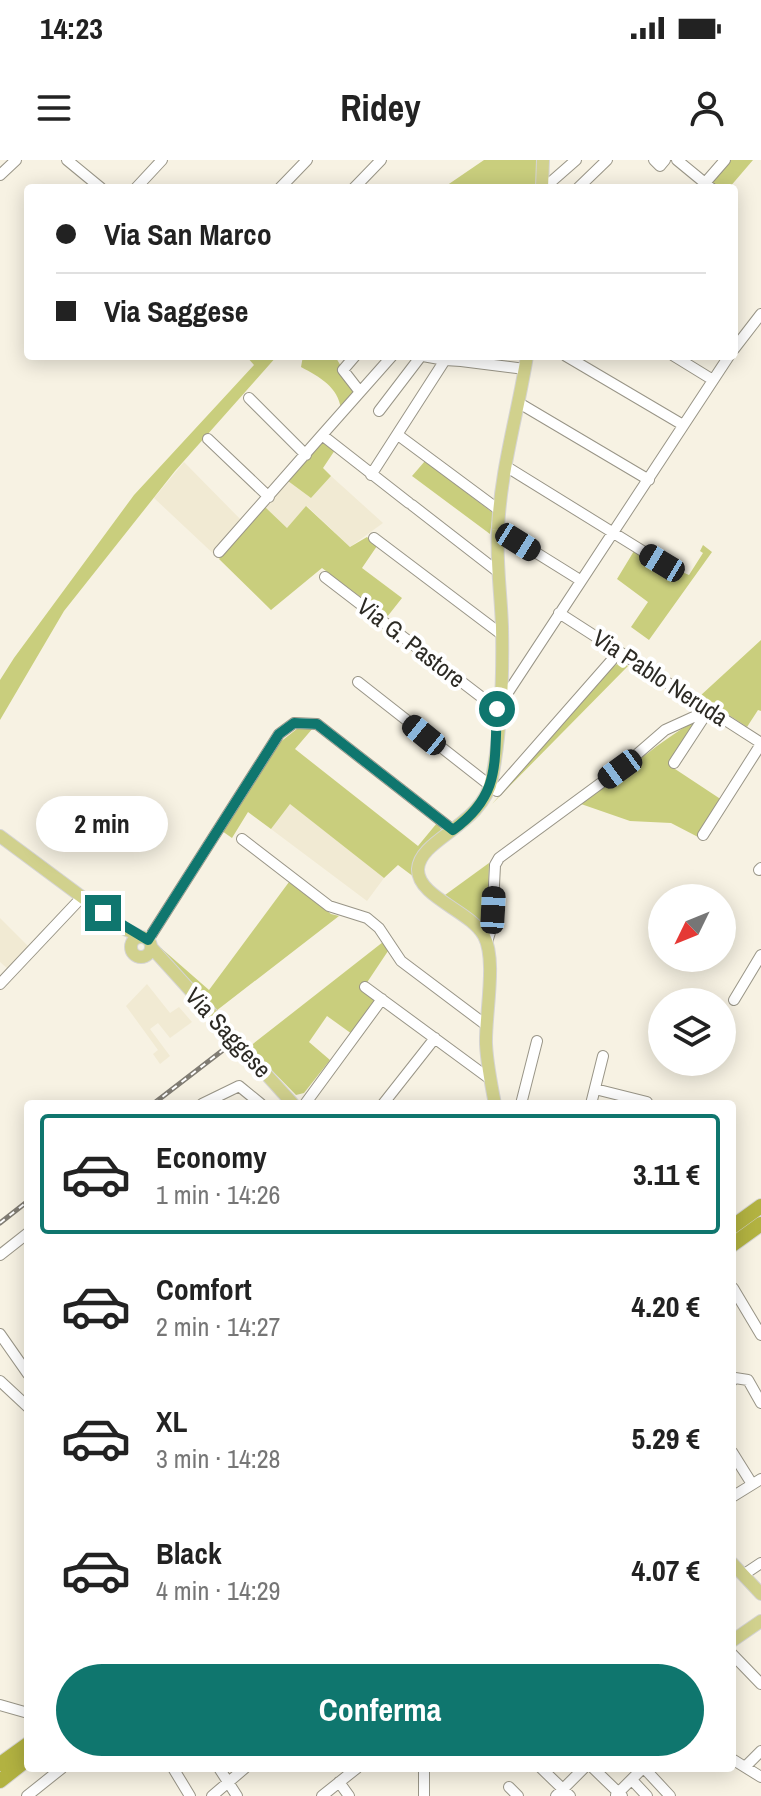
<!DOCTYPE html>
<html lang="it">
<meta charset="utf-8">
<style>
body{margin:0;font-family:"Archivo Narrow",sans-serif;background:#f2f2f2;color:#222;height:100vh;display:flex;flex-direction:column;font-size:30px;white-space:nowrap}
*{box-sizing:border-box;margin:0}
p{font-size:26px;color:#767676}
.icon{flex:none;width:44px;height:44px;fill:none;stroke:currentColor;stroke-width:2;stroke-linecap:round;stroke-linejoin:round}
.map{position:relative;flex:1;overflow:hidden}
.details{position:absolute;left:24px;top:940px;width:712px;height:672px;display:flex;flex-direction:column;background:#fff;border-radius:8px;box-shadow:0 4px 20px #0003}
.details>*{flex:none}
.top-card{position:absolute;left:24px;top:24px;width:714px;height:176px;border-radius:8px;box-shadow:0 4px 20px #0003;display:grid;align-content:center;height:176px;padding:0 32px;background:#fff}
.needle{width:52px;rotate:227deg}
.fabs{position:absolute;left:648px;top:724px;display:grid;gap:16px}
.fabs a{display:grid;place-items:center;width:88px;height:88px;border-radius:50%;background:#fff;box-shadow:0 4px 20px #0003;font-size:40px}
.end{position:absolute;width:36px;height:36px;margin:-18px;border:10px solid #0f766e;background:#fff;box-shadow:0 0 0 4px #fff}
.from{border-radius:50%}
.bubble{position:absolute;height:56px;border-radius:28px;background:#fff;box-shadow:0 4px 20px #0003;font-size:26px;font-weight:700;line-height:56px;text-align:center}
.car{position:absolute;width:24px;height:48px;margin:-24px -12px;border-radius:10px;box-shadow:0 0 6px 2px #0007;background:linear-gradient(#222 24%,#8ab4d8 0 40%,#222 0 76%,#8ab4d8 0 86%,#222 0)}
.top-card b{display:flex;align-items:center;gap:28px;height:76px;font-size:30px}
.top-card b+b{border-top:2px solid #e0e0e0}
.top-card i{width:20px;height:20px;background:#222}
ul{padding:14px 0 0;list-style:none}
li{display:flex;align-items:center;gap:24px;height:120px;margin:0 16px 12px;padding:0 16px;border:4px solid transparent;border-radius:8px}
li div{flex:1}
li b{display:block;font-size:30px}
li em{font-style:normal;font-weight:700}
li.on{border-color:#0f766e}
li>.icon{width:72px;height:72px;stroke-width:1.5}
.primary-button{display:flex;gap:16px;margin-top:auto;padding:16px 32px}
.primary-button a{flex:1;height:92px;border-radius:48px;background:#0f766e;color:#fff;font-size:32px;font-weight:700;line-height:92px;text-align:center}
.status{display:flex;justify-content:space-between;align-items:center;height:56px;padding:0 40px;background:#fff;direction:ltr}
.status svg{height:22px;fill:currentColor}
header{display:flex;justify-content:space-between;align-items:center;height:104px;padding:0 32px;background:#fff;font-size:36px;font-weight:700}
.map>svg:first-child{display:block}
.built{fill:#f1ead3}
.green{fill:#c9ce7d}
.lines{fill:none;stroke-linecap:round;stroke-linejoin:round}
.minor-casing{stroke:#999587;stroke-width:12}
.major-casing{stroke:#d5d4d3;stroke-width:14}
.highway-casing{stroke:#d5d4d3;stroke-width:16}
.minor{stroke:#fff;stroke-width:10}
.major{stroke:#d1d18d;stroke-width:12}
.highway{stroke:#b2b241;stroke-width:14}
.rail-casing{stroke:#807c73;stroke-width:5}
.rail{stroke:#fff;stroke-width:2;stroke-dasharray:6;stroke-linecap:butt}
.route{stroke:#0f766e;stroke-width:10}
.labels{text-anchor:middle;stroke-width:8;stroke-linejoin:round;paint-order:stroke}
.street-label{font-size:24px;fill:#2c2a24;stroke:#fff}
</style>
<div class="status"><b>14:23</b><svg viewBox="0 0 49 12"><path d="M0 12V9h3v3zM5 12V6h3v6zM10 12V3h3v9zM15 12V0h3v12zM26 1h20v11H26zM47 4h2v5h-2z"/></svg></div>
<header><svg class="icon" aria-label="menu" viewBox="0 0 24 24"><path d="M4 6h16M4 12h16M4 18h16"/></svg>Ridey<svg class="icon" aria-label="person" viewBox="0 0 24 24"><circle cx="12" cy="8" r="4"/><path d="M4 21q1-7 8-7t8 7"/></svg></header>
<div class="map">
<svg width="761" height="1636" viewBox="0 0 761 1636">
<rect width="100%" height="100%" fill="#f7f2e3"/>
<path class="built" d="M184,302L247,366L219,399L154,338Z
M331,316L383,363L350,387L307,346L287,368L265,347L288,321L311,338Z
M289,643L384,718L367,741L271,669Z
M0,758L29,787L8,809L0,802Z
M147,824L170,853L179,847L192,862L170,878L158,863L150,869L170,896L160,904L153,894L158,890L126,846Z"/>
<path class="green" d="M484,0H539L538,23L530,28H443Z
M729,0H753L729,28H718L711,22Z
M246,196H277L175,311L64,451L0,560V520L14,498L134,335L254,205Z
M303,196H335L356,232L341,249C338,227 320,217 301,207Z
M323,281L335,290L323,308L331,316L311,338L288,321Z
M425,301L493,353L490,374L412,316Z
M306,346L350,387L367,377L377,386L362,408L402,438L387,457L322,408L271,450L219,399L265,347L287,368Z
M703,385L712,392L649,480L631,467L648,442L617,419L634,391L689,415L703,393L700,391Z
M761,480V551L758,550L747,567L700,536Z
M621,501L628,506L492,644L605,513Z
M697,560L669,605L722,640L698,677L671,663L630,661L581,644C621,617 655,583 697,560Z
M298,568H313L295,589L418,686L437,663L442,671L414,717L398,705L384,718L290,644L271,669L248,652L232,678L222,671L279,583Z
M489,703L487,766L445,735Z
M289,722L331,754L339,756L216,851L155,787L161,788L209,830Z
M383,782L388,791L362,830L376,841L352,874L327,856L309,882L330,900L304,933L296,935L249,887Z"/>
<g class="lines">
<g class="minor-casing">
<path id="minor" d="M67,0L101,28
M654,0L660,6L665,0
M677,0L711,28
M0,15L16,0
M705,23L725,0
M136,28L162,0
M280,28L307,0
M354,28L381,0
M544,28L576,0
M578,28L607,0
M734,189L761,154
M355,196L343,210L360,232
M423,196L445,200
M566,196L683,265
M674,196L713,220
M461,201L525,209
M249,238L306,295
M519,243L649,320
M379,251L421,196
M322,275L392,196
M398,275L499,350
M208,279L269,337
M507,307L662,403
M371,315L445,200L461,201L462,196
M412,345L497,411
M498,369L580,420
M374,378L501,474
M219,392L322,275L409,343
M325,417L497,549L729,196
M559,453L761,583
M358,522L497,631L619,492
M674,603L708,551
M703,675L761,584
M242,679L329,746L367,758L379,768L401,801L486,865
M759,710L761,708
M148,780L279,574L294,563L317,564L453,670
M487,782L492,766L495,705L499,698L620,609L665,570L709,550
M0,824L82,737
M365,827L490,919
M734,840L761,795
M595,929L647,942
M202,944L239,926L261,944
M305,944L382,839
M383,944L435,878
M521,944L537,881
M591,944L603,896
M0,1095L28,1073
M733,1128L761,1175
M0,1174L28,1214
M0,1221L28,1247
M732,1221L735,1218L748,1220L761,1243
M732,1292L752,1324
M732,1337L761,1319
M743,1415L761,1403
M732,1494L761,1524
M0,1545L28,1553
M732,1599L761,1617
M745,1607L761,1591
M173,1608L190,1636
M219,1608L237,1636
M424,1608V1636
M541,1608L570,1636
M593,1608L622,1636
M644,1608L670,1636
M632,1620L647,1636
M339,1622L349,1636
M509,1627L518,1636
M616,1635L643,1608
M27,1636L62,1608
M212,1636L245,1608
M322,1636L357,1608
M556,1636L584,1608"/>
</g>
<g class="major-casing">
<path id="major" d="M542,28L543,0
M0,676L125,769L141,777
M131 787a10 10 0 1 1 20 0a10 10 0 1 1-20 0Z
M151,787L293,944
M495,944C491,924 487,904 486,884C485,855 497,800 484,776C471,751 417,737 418,709C420,678 483,666 492,618C501,571 503,515 502,467C501,434 496,403 498,370C500,312 518,253 527,196
M732,1403L761,1434
M732,1481L761,1461"/>
</g>
<g class="highway-casing">
<path id="highway" d="M732,1067L761,1046
M732,1085L761,1064
M0,1604L28,1584
M0,1621L28,1599"/>
</g>
<use href="#minor" class="minor"/>
<use href="#major" class="major"/>
<use href="#highway" class="highway"/>
<g class="rail-casing">
<path id="rail" d="M153,944L227,887
M0,1063L28,1041"/>
</g>
<use href="#rail" class="rail"/>
</g>
<g class="lines">
<path class="route" d="M103,753L148,780L279,574L294,563L317,564L453,670C501,635 494,604 497,549"/>
</g>
<g class="labels">
<g class="street-label">
<text transform="translate(411 483) rotate(38)" y="8">Via G. Pastore</text>
<text transform="translate(660 518) rotate(33)" y="8">Via Pablo Neruda</text>
<text transform="translate(228 873) rotate(47)" y="8">Via Saggese</text>
</g>
</g>
</svg>
<div class="fabs">
<a><svg class="needle" viewBox="-14 -14 28 28"><path d="M0-13l5 13h-10z" fill="#e53935"/><path d="M0 13l5-13h-10z" fill="#767676"/></svg></a>
<a><svg class="icon" aria-label="layers" viewBox="0 0 24 24"><path d="M12 4l9 5-9 5-9-5zM3 14l9 5 9-5"/></svg></a>
</div>
<i class="end from" style="left:497px;top:549px"></i>
<i class="end" style="left:103px;top:753px"></i>
<div class="bubble" style="left:36px;top:636px;width:132px">2 min</div>
<i class="car" style="left:518px;top:382px;rotate:122deg"></i>
<i class="car" style="left:662px;top:403px;rotate:301deg"></i>
<i class="car" style="left:424px;top:575px;rotate:309deg"></i>
<i class="car" style="left:620px;top:609px;rotate:234deg"></i>
<i class="car" style="left:493px;top:750px;rotate:3deg"></i>
<div class="top-card">
<b><i class="from"></i>Via San Marco</b>
<b><i></i>Via Saggese</b>
</div>
<section class="details">
<ul>
<li class="on"><svg class="icon" aria-label="car" viewBox="0 0 24 24"><path d="M5 17H2v-5l4-1 3-4h7l3 4 3 1v5h-3M9 17h6M6 11h13"/><circle cx="7" cy="17" r="2"/><circle cx="17" cy="17" r="2"/></svg><div><b>Economy</b><p>1 min · 14:26</p></div><em>3.11 €</em></li>
<li><svg class="icon" aria-label="car" viewBox="0 0 24 24"><path d="M5 17H2v-5l4-1 3-4h7l3 4 3 1v5h-3M9 17h6M6 11h13"/><circle cx="7" cy="17" r="2"/><circle cx="17" cy="17" r="2"/></svg><div><b>Comfort</b><p>2 min · 14:27</p></div><em>4.20 €</em></li>
<li><svg class="icon" aria-label="car" viewBox="0 0 24 24"><path d="M5 17H2v-5l4-1 3-4h7l3 4 3 1v5h-3M9 17h6M6 11h13"/><circle cx="7" cy="17" r="2"/><circle cx="17" cy="17" r="2"/></svg><div><b>XL</b><p>3 min · 14:28</p></div><em>5.29 €</em></li>
<li><svg class="icon" aria-label="car" viewBox="0 0 24 24"><path d="M5 17H2v-5l4-1 3-4h7l3 4 3 1v5h-3M9 17h6M6 11h13"/><circle cx="7" cy="17" r="2"/><circle cx="17" cy="17" r="2"/></svg><div><b>Black</b><p>4 min · 14:29</p></div><em>4.07 €</em></li>
</ul>
<div class="primary-button"><a>Conferma</a></div>
</section>
</div>
